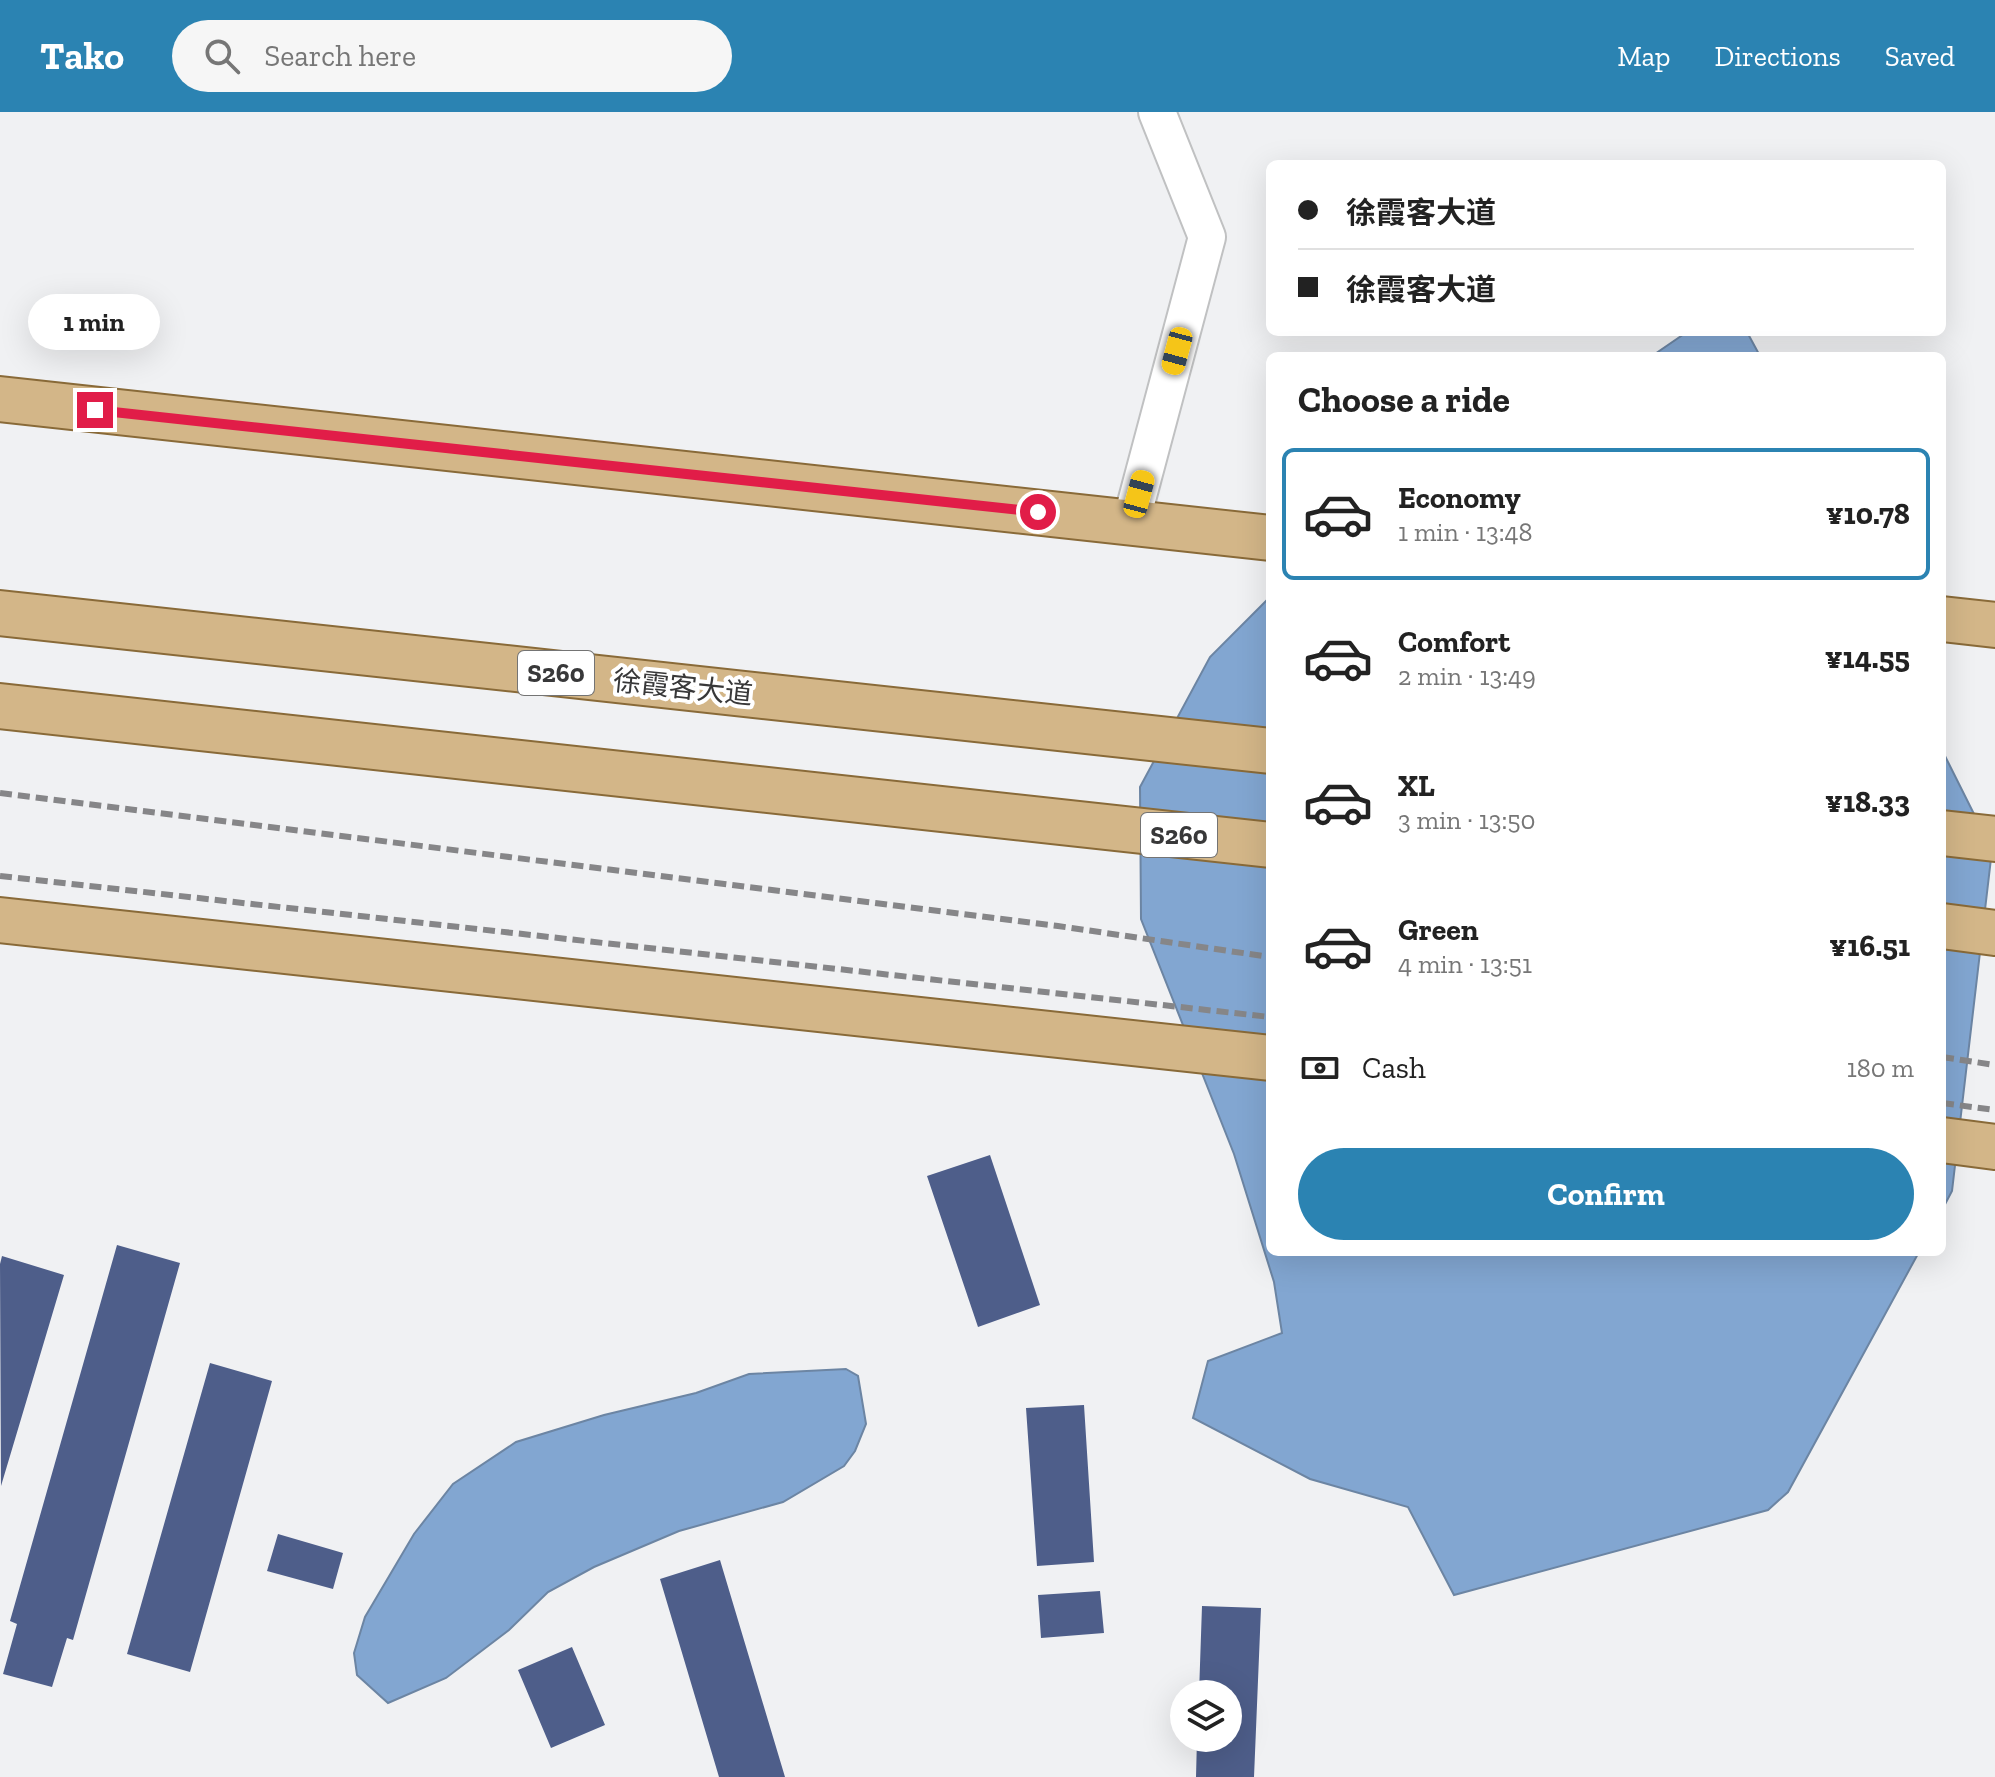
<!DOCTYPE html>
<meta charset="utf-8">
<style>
body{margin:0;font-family:"Zilla Slab","Noto Sans SC",serif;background:#f6f6f6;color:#222;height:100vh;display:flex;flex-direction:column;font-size:30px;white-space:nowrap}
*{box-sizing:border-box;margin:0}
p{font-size:26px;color:#767676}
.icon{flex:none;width:44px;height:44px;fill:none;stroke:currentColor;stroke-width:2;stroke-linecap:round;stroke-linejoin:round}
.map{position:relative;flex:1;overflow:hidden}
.sheet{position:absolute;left:1266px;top:240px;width:680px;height:904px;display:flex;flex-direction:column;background:#fff;border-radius:12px;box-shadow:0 8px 32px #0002}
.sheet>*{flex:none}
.top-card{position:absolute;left:1266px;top:48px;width:680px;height:176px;border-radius:12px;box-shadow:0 8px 32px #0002;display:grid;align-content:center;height:176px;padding:0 32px;background:#fff}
.fabs{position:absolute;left:1170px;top:1568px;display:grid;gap:16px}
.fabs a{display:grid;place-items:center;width:72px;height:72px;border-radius:50%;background:#fff;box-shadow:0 8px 32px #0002;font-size:40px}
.end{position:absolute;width:36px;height:36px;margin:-18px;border:10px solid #e11d48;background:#fff;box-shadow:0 0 0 4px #fff}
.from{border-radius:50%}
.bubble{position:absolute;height:56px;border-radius:28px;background:#fff;box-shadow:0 8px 32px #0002;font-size:26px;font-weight:700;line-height:56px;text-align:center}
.car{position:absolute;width:24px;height:48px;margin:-24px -12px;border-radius:10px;box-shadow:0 0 6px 2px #0007;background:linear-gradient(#f5c518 24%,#345 0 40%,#f5c518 0 76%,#345 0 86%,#f5c518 0)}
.top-card b{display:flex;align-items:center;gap:28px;height:76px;font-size:30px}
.top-card b+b{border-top:2px solid #e0e0e0}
.top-card i{width:20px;height:20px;background:#222}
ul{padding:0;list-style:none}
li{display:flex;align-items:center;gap:24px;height:132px;margin:0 16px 12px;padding:0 16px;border:4px solid transparent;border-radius:12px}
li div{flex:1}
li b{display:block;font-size:30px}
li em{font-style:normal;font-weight:700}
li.current{border-color:#2b83b2}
li>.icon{width:72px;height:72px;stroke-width:1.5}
h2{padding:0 32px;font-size:36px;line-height:96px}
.pay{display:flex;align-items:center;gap:20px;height:88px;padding:0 32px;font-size:30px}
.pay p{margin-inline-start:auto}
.cta{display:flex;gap:16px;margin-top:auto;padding:16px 32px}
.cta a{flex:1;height:92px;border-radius:48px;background:#2b83b2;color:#fff;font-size:32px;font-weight:700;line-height:92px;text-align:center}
header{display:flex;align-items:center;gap:48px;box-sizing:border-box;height:112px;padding:0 40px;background:#2b83b2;color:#fff}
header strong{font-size:38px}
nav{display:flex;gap:44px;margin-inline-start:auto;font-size:28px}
.search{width:560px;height:72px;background:#f6f6f6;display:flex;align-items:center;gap:20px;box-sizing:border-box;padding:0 28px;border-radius:44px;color:#767676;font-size:30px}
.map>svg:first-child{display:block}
.water{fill:#82a6d1;stroke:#6c85a3;stroke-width:2}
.building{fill:#4e5e8a}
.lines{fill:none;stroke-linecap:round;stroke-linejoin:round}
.minor-casing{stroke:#c0c1c2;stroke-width:40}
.major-casing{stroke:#896a38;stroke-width:48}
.minor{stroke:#fff;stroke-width:36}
.major{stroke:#d3b688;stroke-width:44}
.rail{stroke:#868688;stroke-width:6;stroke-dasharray:12 6;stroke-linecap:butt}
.route{stroke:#e11d48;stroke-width:10}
.labels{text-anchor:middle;stroke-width:8;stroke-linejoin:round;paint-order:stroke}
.shield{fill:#fff;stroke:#747474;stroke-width:2}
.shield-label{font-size:26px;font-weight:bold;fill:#383839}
.street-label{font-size:28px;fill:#383839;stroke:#fff}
</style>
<header>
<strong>Tako</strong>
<div class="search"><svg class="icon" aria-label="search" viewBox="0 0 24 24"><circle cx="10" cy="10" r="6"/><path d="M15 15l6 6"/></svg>Search here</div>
<nav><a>Map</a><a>Directions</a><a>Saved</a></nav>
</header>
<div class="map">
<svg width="1995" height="1665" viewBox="0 0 1995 1665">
<rect width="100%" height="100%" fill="#f0f1f3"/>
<path class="water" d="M1687,220H1747L1760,244H1652Z
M1270,485V1140H1919L1788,1380L1768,1398L1454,1483L1408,1395L1310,1367L1193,1306L1208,1249L1282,1221L1274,1170L1234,1042L1141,807L1140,675L1210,545Z
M1942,638L1992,738L1952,1079L1942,1098Z
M846,1257L858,1264L866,1312L855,1339L844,1354L783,1390L679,1419L594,1455L548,1480L509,1518L446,1566L388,1591L357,1563L354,1541L365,1505L414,1422L453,1372L516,1330L604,1303L696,1281L749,1262Z"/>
<path class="building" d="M990,1043L1040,1193L978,1215L927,1064Z
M117,1133L180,1151L73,1528L67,1526L52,1575L3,1562L17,1512L10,1509Z
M2,1144L64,1163L1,1374L0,1152Z
M210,1251L272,1269L190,1560L127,1542Z
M1084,1293L1094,1450L1037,1454L1026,1296Z
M278,1422L343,1441L333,1477L267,1459Z
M720,1448L785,1665H719L660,1467Z
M1100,1479L1104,1521L1041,1526L1038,1483Z
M1202,1494L1261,1496L1254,1665H1196L1197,1626H1228V1582H1199Z
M572,1535L605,1613L551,1636L518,1558Z"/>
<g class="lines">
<g class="minor-casing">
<path id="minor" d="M1131,410L1207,125L1157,0"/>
</g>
<g class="major-casing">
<path id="major" d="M0,287L1270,426
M0,501L1270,639
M1942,507L1995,513
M0,594L1270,733
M1942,721L1995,727
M0,808L1270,946
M1942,814L1995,821
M1942,1028L1995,1035"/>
</g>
<use href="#minor" class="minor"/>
<use href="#major" class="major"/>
<path class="rail" d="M0,681L1058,814L1270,845
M0,764L1270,905
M1942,945L1995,953
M1942,991L1995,998"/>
</g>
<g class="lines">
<path class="route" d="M95,298L1038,400"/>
</g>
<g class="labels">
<g class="shield">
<rect x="518" y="539" width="76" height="44" rx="6"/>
<rect x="1141" y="701" width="76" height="44" rx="6"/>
</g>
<g class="shield-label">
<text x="556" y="570">S260</text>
<text x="1179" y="732">S260</text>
</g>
<g class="street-label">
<text transform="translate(683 575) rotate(6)" y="10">徐霞客大道</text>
</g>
</g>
</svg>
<div class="fabs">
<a><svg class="icon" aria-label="layers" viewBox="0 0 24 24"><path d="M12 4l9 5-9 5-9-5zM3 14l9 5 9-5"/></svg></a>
</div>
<i class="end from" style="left:1038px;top:400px"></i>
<i class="end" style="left:95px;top:298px"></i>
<div class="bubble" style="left:28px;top:182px;width:132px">1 min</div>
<i class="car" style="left:1177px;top:239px;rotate:195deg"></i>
<i class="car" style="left:1139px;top:382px;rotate:15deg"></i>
<div class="top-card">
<b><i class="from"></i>徐霞客大道</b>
<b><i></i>徐霞客大道</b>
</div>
<section class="sheet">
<h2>Choose a ride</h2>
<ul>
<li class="current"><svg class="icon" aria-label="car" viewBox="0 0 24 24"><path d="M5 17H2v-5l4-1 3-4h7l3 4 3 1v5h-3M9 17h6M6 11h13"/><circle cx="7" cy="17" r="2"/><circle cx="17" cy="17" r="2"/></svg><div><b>Economy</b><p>1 min · 13:48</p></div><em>¥10.78</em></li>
<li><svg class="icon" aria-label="car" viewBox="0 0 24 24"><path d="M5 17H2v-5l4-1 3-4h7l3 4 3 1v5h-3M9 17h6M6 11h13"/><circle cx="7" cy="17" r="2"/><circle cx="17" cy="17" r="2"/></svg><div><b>Comfort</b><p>2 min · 13:49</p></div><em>¥14.55</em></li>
<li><svg class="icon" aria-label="car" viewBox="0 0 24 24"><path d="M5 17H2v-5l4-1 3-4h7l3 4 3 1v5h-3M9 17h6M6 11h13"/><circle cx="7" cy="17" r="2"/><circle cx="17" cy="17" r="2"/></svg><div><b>XL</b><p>3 min · 13:50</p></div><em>¥18.33</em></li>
<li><svg class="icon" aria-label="car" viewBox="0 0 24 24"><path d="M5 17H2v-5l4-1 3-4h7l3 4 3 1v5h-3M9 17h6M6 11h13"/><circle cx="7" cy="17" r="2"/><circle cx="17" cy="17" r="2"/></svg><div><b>Green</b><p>4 min · 13:51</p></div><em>¥16.51</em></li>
</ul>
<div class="pay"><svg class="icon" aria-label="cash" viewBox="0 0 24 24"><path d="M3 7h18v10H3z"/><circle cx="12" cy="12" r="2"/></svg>Cash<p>180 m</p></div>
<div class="cta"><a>Confirm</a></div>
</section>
</div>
